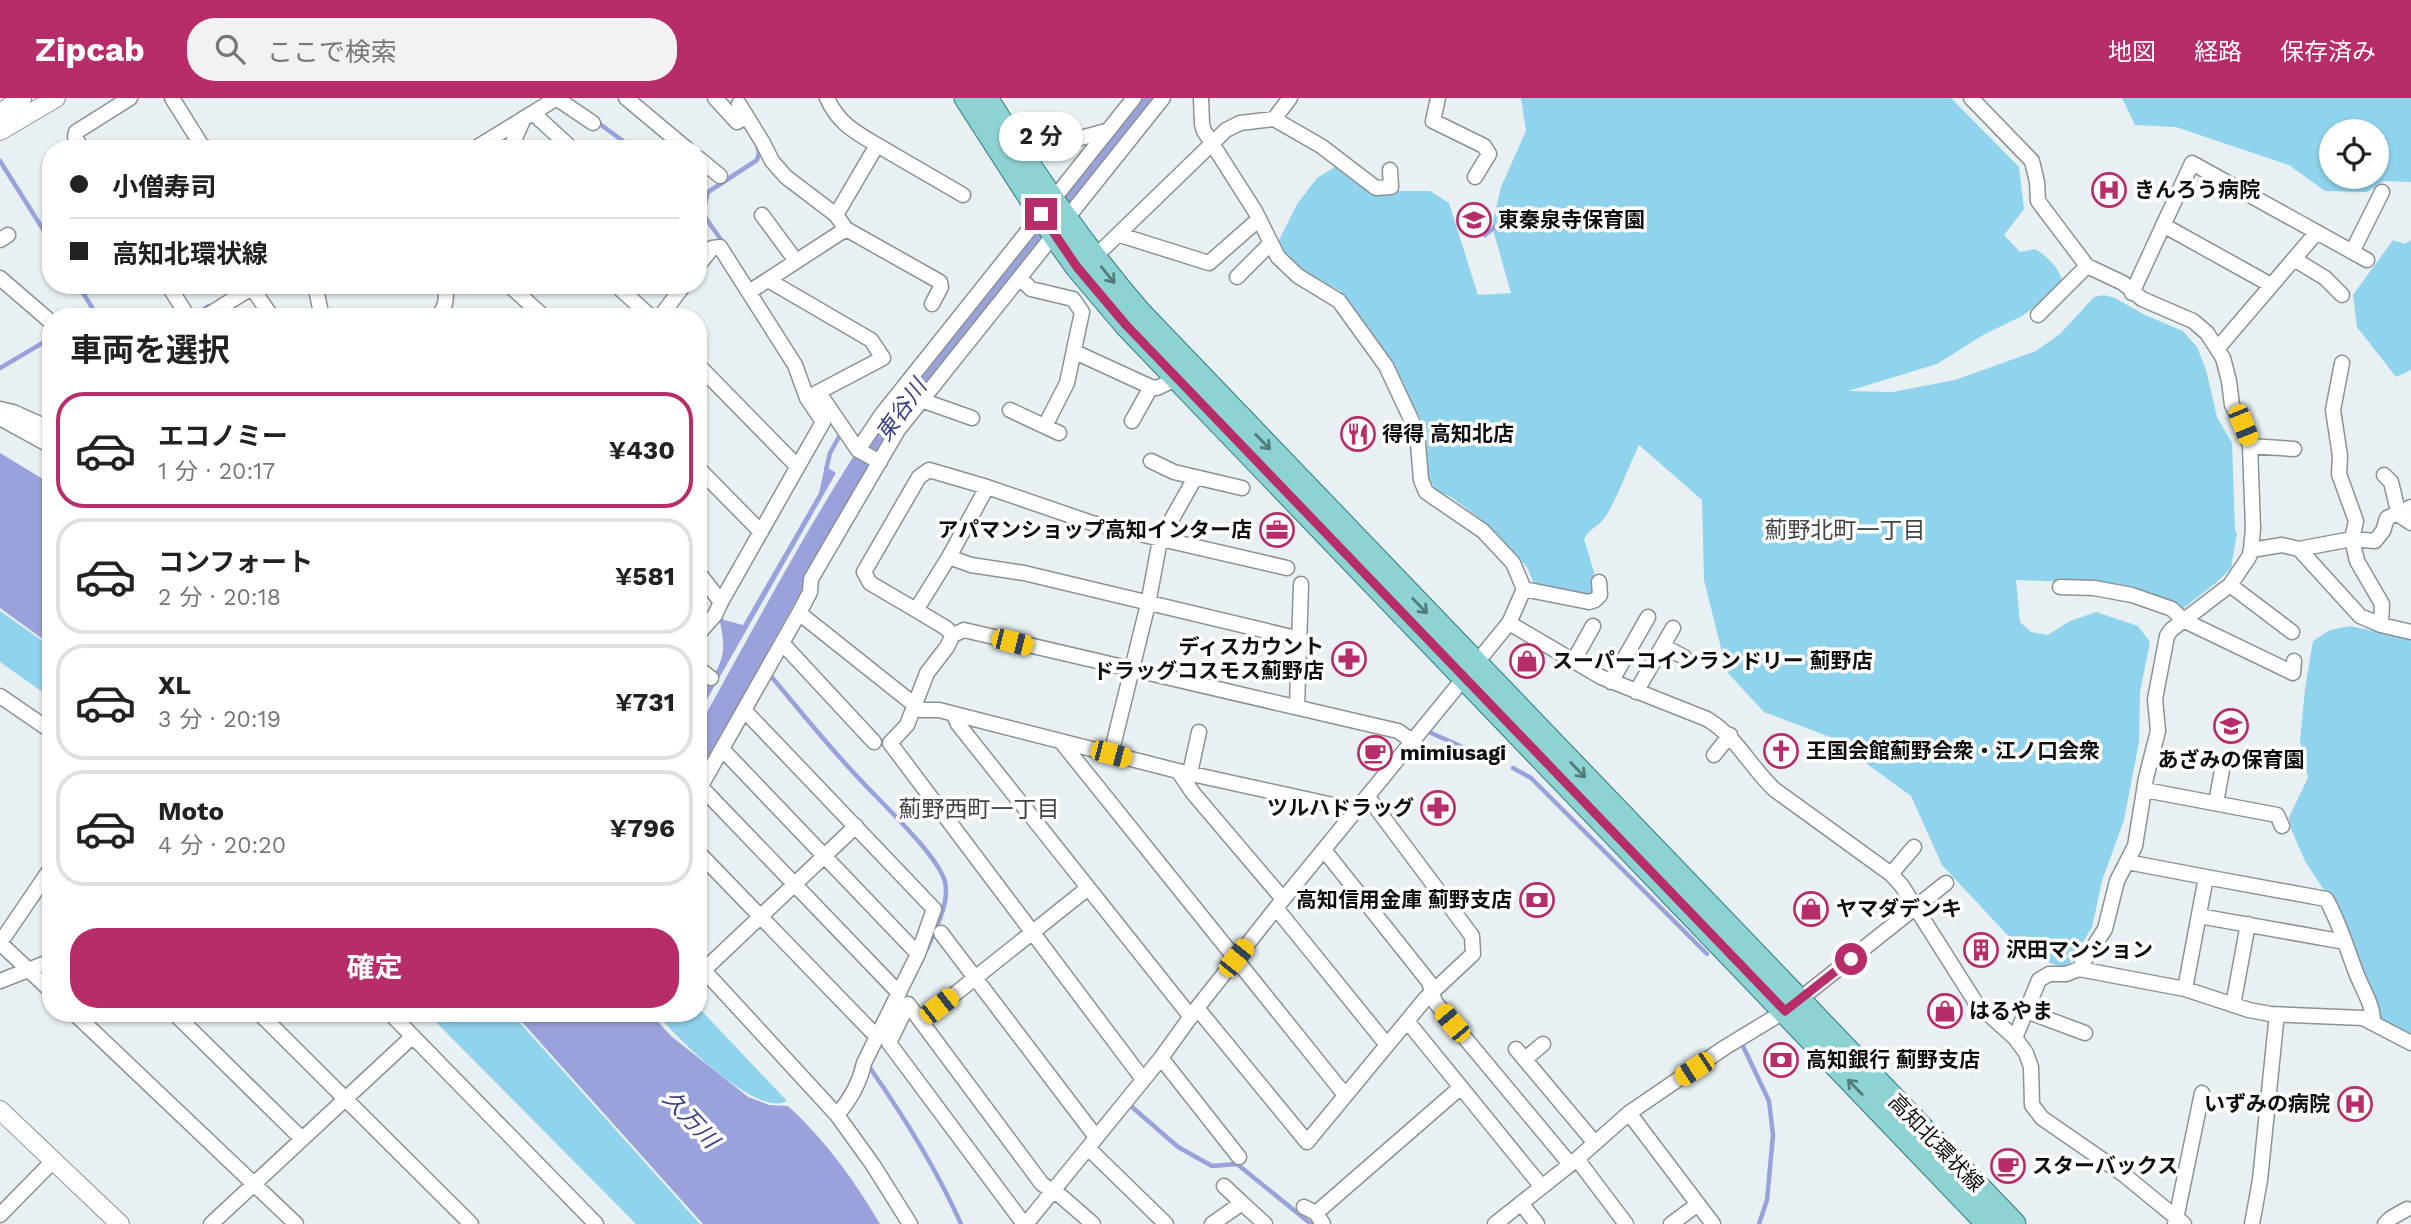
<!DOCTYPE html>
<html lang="ja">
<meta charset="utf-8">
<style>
body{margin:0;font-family:"Work Sans","Noto Sans JP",sans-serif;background:#f2f2f2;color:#222;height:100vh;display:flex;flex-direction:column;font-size:26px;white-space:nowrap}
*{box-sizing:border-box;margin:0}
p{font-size:23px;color:#767676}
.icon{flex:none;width:38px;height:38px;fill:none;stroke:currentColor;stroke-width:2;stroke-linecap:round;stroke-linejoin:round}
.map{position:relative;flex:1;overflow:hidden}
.drawer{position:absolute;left:42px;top:210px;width:665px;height:714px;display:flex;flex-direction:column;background:#fff;border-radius:28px;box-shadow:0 2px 5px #0004}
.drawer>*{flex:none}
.top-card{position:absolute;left:42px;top:42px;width:665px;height:154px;border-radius:28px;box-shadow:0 2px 5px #0004;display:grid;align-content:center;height:154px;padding:0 28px;background:#fff}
.buttons{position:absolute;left:2319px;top:21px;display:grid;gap:14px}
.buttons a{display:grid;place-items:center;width:70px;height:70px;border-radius:50%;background:#fff;box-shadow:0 2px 5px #0004;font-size:35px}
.end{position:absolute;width:32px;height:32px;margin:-16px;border:9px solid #b72d69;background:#fff;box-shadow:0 0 0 4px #fff}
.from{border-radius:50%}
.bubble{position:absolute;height:49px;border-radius:24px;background:#fff;box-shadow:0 2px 5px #0004;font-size:23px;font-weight:700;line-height:49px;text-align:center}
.car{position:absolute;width:21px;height:42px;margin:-21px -10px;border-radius:9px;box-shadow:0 0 5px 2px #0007;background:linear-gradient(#f5c518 24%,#345 0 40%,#f5c518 0 76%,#345 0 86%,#f5c518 0)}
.top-card b{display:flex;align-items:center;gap:24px;height:66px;font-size:26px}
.top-card b+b{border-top:2px solid #e0e0e0}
.top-card i{width:18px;height:18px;background:#222}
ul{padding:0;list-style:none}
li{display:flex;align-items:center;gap:21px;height:116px;margin:0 14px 10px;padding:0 14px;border:4px solid #e0e0e0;border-radius:28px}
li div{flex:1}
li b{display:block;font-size:26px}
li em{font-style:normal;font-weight:700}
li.selected{border-color:#b72d69}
li>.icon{width:63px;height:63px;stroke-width:1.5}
h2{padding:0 28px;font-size:32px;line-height:84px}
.action{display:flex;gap:14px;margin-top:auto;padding:14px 28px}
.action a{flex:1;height:80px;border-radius:28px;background:#b72d69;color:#fff;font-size:28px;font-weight:700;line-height:80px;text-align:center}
header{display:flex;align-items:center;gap:42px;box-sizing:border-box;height:98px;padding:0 35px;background:#b72d69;color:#fff}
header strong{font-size:33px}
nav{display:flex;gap:38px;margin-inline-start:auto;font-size:24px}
.search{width:490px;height:63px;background:#f2f2f2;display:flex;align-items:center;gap:18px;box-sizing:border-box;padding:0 24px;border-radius:28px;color:#767676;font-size:26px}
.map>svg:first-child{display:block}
.green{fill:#8fd3ec;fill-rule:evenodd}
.water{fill:#99a2db}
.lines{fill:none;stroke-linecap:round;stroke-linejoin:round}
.stream{stroke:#99a2db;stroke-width:4.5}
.river{stroke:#99a2db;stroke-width:24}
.minor-casing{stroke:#8b9295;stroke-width:17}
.tertiary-casing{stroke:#8b9295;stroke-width:20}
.primary-casing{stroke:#307b7c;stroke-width:25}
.minor{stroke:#fff;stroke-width:14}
.tertiary{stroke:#fff;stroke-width:18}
.primary{stroke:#8ed3d3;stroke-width:23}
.oneway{stroke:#547b7b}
.route{stroke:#b72d69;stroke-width:9}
.labels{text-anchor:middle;stroke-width:7;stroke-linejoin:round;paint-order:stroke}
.poi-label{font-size:21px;font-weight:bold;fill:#0d0f10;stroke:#fff;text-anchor:start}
.street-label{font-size:21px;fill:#0d0f10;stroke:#fff}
.water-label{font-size:23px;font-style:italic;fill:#3c4084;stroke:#fff}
.neighbourhood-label{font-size:23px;fill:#404648;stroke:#fff}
</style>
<header>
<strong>Zipcab</strong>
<div class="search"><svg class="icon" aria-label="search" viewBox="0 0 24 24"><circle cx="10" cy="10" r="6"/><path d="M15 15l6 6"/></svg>ここで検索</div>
<nav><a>地図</a><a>経路</a><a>保存済み</a></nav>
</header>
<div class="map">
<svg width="2411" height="1126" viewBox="0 0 2411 1126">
<rect width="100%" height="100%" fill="#e8f0f3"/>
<path class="green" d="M1521,0H1951L2019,69L2024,111L2004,137L2020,154L2035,151C2051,161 2058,169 2064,187L2022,218L1983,237L1937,266L1848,293L1892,294L1955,282L2036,253L2060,236L2094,199L2104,197L2115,200L2145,217L2183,233L2197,249L2206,272L2217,319L2232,345L2235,432L2237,435L2231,470L2217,484L2181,512L2119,486L2016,482L2020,524L2031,534L2048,537L2070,523L2096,514L2138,528L2150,544L2140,594L2139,644L2124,722L2102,783L2092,829L2071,864L2062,869L2026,857L1942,767L1911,698L1830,639L1764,614L1727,574L1704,482L1702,402L1639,347C1628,370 1619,396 1606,418C1599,428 1589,431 1584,441L1594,474L1596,492L1590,498L1535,488L1527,469L1478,419L1451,399L1437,393L1430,383L1426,376L1427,345L1425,329L1395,273L1341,193L1309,178L1288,161L1277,146L1297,106L1317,80L1335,69L1369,93H1430L1449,105L1478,197L1511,195L1492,128L1501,89L1526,33Z
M2122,0H2411V84L2384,83L2367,94L2325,93L2289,67L2176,29L2135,27ZM2331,33H2376V79H2331Z
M2393,142L2405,146L2411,142V272L2396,279L2357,229L2353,197Z
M0,513L51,549V600L0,564Z
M2350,528L2411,541V938L2382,923L2370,901L2330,801L2305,763L2291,731L2289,719L2308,680L2300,643L2305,591L2313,543L2330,532Z
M698,909L787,1003C757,1021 674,937 656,915H698Z
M427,915H511L700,1126H636Z"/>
<path class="water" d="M0,355L51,386V547L0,510Z
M825,368L836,375L698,617C698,593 720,577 723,553C724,541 721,530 719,518L720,516L724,522L743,527L819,395Z
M514,915H650L671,938L748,999L769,1007L788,1008C826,1043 854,1082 880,1126H703Z"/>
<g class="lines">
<path class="stream" d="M597,24L634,51
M463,51L473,45
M0,63L51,144
M698,109L724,146
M703,114L708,94L757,62L759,55L757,47
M1485,137L1495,129
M78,187L98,219
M88,219L95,215
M192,219L209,208
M0,270L51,240
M826,372L830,355L840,337L837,332
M770,577C797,609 824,643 853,674C874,698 938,756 945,784C950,805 935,832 927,851
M1431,635L1467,651
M1513,670L1531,680L1707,856
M1742,946L1769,1003L1773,1037L1767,1102L1759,1126
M870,965V970C905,1020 936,1070 961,1126
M1132,1009L1178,1049L1212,1068L1237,1066L1311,1126"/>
<path class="river" d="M698,655C771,525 839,390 929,270L1150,0"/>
<g class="minor-casing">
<path id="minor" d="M172,0L202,48L210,51
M556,0L593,25
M626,0L687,51
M715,0L737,24L746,19
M1438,0L1433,23L1484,48L1489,56L1475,79
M1971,0L2032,63L2037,84L2038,103L2087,168L2123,185L2142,201L2193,223L2207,235L2223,260L2229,283L2232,307L2243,327L2250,348L2253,430L2251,452L2249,459L2230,487L2171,532L2167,538L2155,601L2158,633L2146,680L2135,748L2117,783L2105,831L2079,871L2066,876H2049L2039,882L2015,940
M739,6L763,45L772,63L786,79L836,117
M533,15L572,51
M1274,21L1321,48L1376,90L1391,89L1390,72
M877,47L963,97
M1048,49L1106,33
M82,51L75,39L76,34L130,0
M474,51L557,0
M510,51L524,20
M698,60L720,78
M762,117L796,163
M2163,127L2271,187
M846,131L940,184L941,189L932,206
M1120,137L1209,165L1259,121
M0,142L8,137
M1103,151L1226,32L1240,25L1274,21L1290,0
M2352,154L2382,94
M2294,161L2325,180L2342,197
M698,168L712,150L720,149L795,267L807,300L823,324L721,504L698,474
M1237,179L1270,146
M0,180L51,224
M1020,180L1031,191L1073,201L1082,214L1067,285L1045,328
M768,182L871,242L883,260L807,300
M168,187L187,217
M315,187L322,219
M509,187L544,219
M616,187L651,219
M252,190L272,219
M749,194L846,131L836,117L877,47C855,34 838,25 827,0
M2132,195L2192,65L2367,162
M2038,217L2087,168
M205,219L256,187
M437,219C447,209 446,200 446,187
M660,219L684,187
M2217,251L2317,134
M1075,254L1151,289L1157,290L1178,280
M2342,265L2333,312L2340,358L2339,376L2356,423L2352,441L2357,463L2382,506L2381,527
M698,267L797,368
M819,295L858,352L880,364
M921,302L972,320
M0,311L13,314L42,327L51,347
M1010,312L1059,335
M0,320L51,348
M1132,323L1151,289
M2250,348L2294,351
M858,352L882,316L1134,0
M1151,363L1174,374L1242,390
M698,370L761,434
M2384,377L2391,384L2399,417L2411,425
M987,389L1092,425L1287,470
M2299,451L2360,518L2381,527L2411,534
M2251,452L2282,447L2299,451L2352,441L2375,443L2383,433L2387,420L2411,409
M949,459L987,389L929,372L919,379L864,474L870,485L916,512L949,459L971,467L1024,475L1300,541
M2230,487L2292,534
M2060,489L2094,490L2132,497L2172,511L2183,522L2293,575L2294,563
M1524,491L1589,504L1595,502L1600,497L1599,484
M916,512L946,530L953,537
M799,515L921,612H939L1178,673L1356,712
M1509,525L1601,579L1707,621C1737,639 1750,669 1775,692L1891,776L1902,788L1976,905L2015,940L2026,955L2031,969L2032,1007L2042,1020L2123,1076L2184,1126
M698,536L715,517L721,504
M782,545L874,644
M1663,548L1684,559
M1573,564L1593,528
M698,570L711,580
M1611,584L1648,519
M1636,594L1673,530
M0,598L51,633
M1297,609L1301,486
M744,612L934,811L918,856L864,965C860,984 850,1002 837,1017
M954,617L958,626L1191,919
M1063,646L1345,997
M722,651L918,856
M1111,656L1148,506L1160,442L1195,380
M1714,657L1730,637
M1178,673L1193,695L1283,801
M1190,675L1199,634
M701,689L899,895
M2145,692L2277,717L2282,728
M698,693L799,515L810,494L811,481L898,332L1163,0
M2216,705L2222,672
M1324,752L1429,884L1435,904L1570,1066
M698,754L877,939
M2127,764L2206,779
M1891,776L1914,749
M1276,810L1387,947
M2199,818L2345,844
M941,835L1096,1039
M0,845L51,770
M0,845L51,893
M698,866L837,1017L873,1067L910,1126
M2079,871L2185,891L2249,912L2270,916L2363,920L2411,945
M704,872L856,728
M0,883L51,863
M2185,891L2206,779L2326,801C2340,825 2347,852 2357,877C2363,892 2373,907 2373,923
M2233,907L2248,826
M1197,910L1307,1044L1426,900L1473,856L1472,838L1368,699
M2026,913L2085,935
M74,915L296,1126
M174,915L302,1041
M259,915L471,1126
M390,915L596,1126
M921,923L1088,790
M1407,923L1542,1089
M1516,951L1594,1044
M1161,960L1239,1059
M1525,961L1543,946
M1142,980L890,645L907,627L927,575L947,549L953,537L964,532L1398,633L1412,643
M1629,1015L1713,1126
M1088,1050L1166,1126
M1577,1061L1626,1126
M1242,1105L1265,1126
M1521,1105L1537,1126
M1304,1109L1316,1115L1323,1126
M1316,1115L1461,989
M0,1117L53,1063
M211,1126L413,938
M1024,1126L889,945L908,906L1042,1086L1062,1099L1093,1126
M1026,1126L1161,960L1197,910L1276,810L1509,525L1524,491L1513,465L1483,433L1426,394L1421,382L1417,334L1386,268L1339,203L1298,178L1278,159L1255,113L1204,33L1202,26L1201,0
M1212,1126L1242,1105L1224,1088
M1495,1126L1577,1061L1629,1015L1724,950L1785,913L1946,785
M1671,1126L1698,1106
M2175,1126L2202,995
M2252,1126L2260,1082L2276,925L2278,917
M2385,1126L2391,1120L2407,1111"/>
</g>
<g class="tertiary-casing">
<path id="tertiary" d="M0,15L22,0
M0,33L56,0
M0,1012L120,1126"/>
</g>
<g class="primary-casing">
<path id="primary" d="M966,0L1055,138L1077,169L1126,227L1988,1126
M986,0C1033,75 1082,148 1140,215L2014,1126"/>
</g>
<use href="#minor" class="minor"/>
<use href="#tertiary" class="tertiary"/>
<use href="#primary" class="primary"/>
</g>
<defs><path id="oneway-shaft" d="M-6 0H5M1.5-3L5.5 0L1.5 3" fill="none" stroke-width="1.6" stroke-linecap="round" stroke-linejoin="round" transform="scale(1.75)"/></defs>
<g class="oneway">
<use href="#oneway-shaft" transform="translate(1108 177) rotate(51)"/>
<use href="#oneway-shaft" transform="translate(1263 344) rotate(46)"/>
<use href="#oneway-shaft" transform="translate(1420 508) rotate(46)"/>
<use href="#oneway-shaft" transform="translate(1578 672) rotate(46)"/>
<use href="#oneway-shaft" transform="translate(1855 989) rotate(-134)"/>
</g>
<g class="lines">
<path class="route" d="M1041,116L1077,169L1126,227L1785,913L1851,861"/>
</g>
<defs>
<g id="hospital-ring" transform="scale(1.75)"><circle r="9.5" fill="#fff" stroke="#b72d69" stroke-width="1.5"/><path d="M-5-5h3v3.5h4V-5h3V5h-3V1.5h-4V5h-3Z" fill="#b72d69"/></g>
<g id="school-ring" transform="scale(1.75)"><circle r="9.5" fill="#fff" stroke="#b72d69" stroke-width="1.5"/><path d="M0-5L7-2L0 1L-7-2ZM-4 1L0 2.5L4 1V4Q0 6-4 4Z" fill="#b72d69"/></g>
<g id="restaurant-ring" transform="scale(1.75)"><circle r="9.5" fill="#fff" stroke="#b72d69" stroke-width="1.5"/><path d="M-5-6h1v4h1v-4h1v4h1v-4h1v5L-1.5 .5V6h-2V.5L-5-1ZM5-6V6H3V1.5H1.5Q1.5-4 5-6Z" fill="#b72d69"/></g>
<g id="office-ring" transform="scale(1.75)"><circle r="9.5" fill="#fff" stroke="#b72d69" stroke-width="1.5"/><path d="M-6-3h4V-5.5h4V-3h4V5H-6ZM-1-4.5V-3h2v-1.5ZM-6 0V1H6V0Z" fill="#b72d69"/></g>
<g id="pharmacy-ring" transform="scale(1.75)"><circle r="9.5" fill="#fff" stroke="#b72d69" stroke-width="1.5"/><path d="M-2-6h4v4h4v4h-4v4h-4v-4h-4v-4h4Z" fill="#b72d69"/></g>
<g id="shop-ring" transform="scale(1.75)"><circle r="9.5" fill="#fff" stroke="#b72d69" stroke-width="1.5"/><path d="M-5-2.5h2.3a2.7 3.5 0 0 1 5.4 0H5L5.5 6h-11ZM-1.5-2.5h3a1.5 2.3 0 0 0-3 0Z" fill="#b72d69"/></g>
<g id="church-ring" transform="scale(1.75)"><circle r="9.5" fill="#fff" stroke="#b72d69" stroke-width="1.5"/><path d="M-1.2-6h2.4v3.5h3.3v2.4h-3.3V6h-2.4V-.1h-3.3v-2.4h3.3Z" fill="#b72d69"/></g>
<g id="cafe-ring" transform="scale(1.75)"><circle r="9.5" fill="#fff" stroke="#b72d69" stroke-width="1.5"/><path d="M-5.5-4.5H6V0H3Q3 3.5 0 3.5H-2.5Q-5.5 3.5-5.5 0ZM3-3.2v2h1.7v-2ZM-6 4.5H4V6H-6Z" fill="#b72d69"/></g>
<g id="bank-ring" transform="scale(1.75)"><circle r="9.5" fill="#fff" stroke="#b72d69" stroke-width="1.5"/><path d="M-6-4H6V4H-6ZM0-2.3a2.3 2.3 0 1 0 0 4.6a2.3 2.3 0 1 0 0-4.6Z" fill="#b72d69"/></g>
<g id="building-ring" transform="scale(1.75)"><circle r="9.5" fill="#fff" stroke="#b72d69" stroke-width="1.5"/><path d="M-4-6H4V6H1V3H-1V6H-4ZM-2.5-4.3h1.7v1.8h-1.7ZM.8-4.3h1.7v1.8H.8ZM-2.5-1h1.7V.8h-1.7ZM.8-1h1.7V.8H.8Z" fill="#b72d69"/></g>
</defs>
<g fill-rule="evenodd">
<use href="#hospital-ring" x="2109" y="92"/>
<use href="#school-ring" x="1474" y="122"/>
<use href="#restaurant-ring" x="1358" y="336"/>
<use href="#office-ring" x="1277" y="432"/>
<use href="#pharmacy-ring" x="1349" y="561"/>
<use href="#shop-ring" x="1527" y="563"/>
<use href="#school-ring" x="2231" y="628"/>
<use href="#church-ring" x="1781" y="653"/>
<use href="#cafe-ring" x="1375" y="655"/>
<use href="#pharmacy-ring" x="1438" y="710"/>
<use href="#bank-ring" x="1537" y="802"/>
<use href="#shop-ring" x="1811" y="811"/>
<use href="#building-ring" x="1981" y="852"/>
<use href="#shop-ring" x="1945" y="913"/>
<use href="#bank-ring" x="1781" y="962"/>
<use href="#hospital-ring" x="2355" y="1006"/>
<use href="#cafe-ring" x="2008" y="1068"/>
</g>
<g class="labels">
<g class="poi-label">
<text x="2134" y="99">きんろう病院</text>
<text x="1498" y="129">東秦泉寺保育園</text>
<text x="1382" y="343">得得 高知北店</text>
<text x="1252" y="439" text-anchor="end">アパマンショップ高知インター店</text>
<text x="1324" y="556" text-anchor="end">ディスカウント<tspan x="1324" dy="24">ドラッグコスモス薊野店</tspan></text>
<text x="1552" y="570">スーパーコインランドリー 薊野店</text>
<text x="1806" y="660">王国会館薊野会衆・江ノ口会衆</text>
<text x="1400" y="662">mimiusagi</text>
<text x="2231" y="669" text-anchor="middle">あざみの保育園</text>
<text x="1414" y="717" text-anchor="end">ツルハドラッグ</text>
<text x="1512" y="809" text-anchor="end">高知信用金庫 薊野支店</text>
<text x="1836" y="818">ヤマダデンキ</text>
<text x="2006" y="859">沢田マンション</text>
<text x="1969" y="920">はるやま</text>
<text x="1806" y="969">高知銀行 薊野支店</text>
<text x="2330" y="1013" text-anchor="end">いずみの病院</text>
<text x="2032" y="1075">スターバックス</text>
</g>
<g class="street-label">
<text transform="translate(1936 1045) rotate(46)" y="7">高知北環状線</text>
</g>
<g class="water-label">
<text transform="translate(901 312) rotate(-55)" y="8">東谷川</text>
<text transform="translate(691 1021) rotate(47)" y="8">久万川</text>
</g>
<g class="neighbourhood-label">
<text x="1845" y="440">薊野北町一丁目</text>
<text x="979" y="719">薊野西町一丁目</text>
</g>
</g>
</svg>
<div class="buttons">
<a><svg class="icon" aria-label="locate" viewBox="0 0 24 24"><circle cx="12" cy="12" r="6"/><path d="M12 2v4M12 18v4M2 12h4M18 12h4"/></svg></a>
</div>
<i class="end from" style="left:1851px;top:861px"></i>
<i class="end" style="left:1041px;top:116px"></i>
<div class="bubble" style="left:999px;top:14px;width:84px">2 分</div>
<i class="car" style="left:2243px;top:327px;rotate:158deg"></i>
<i class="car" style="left:1012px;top:544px;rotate:104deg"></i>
<i class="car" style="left:1111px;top:656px;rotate:105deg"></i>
<i class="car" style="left:1236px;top:860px;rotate:39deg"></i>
<i class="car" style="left:939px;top:908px;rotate:52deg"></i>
<i class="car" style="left:1452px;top:925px;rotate:320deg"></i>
<i class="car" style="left:1694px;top:971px;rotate:237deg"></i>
<div class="top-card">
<b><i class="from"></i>小僧寿司</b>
<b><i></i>高知北環状線</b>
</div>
<section class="drawer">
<h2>車両を選択</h2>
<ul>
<li class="selected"><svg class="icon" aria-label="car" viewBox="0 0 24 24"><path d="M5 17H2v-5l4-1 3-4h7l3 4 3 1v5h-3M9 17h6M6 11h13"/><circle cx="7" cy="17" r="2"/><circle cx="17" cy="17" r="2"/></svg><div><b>エコノミー</b><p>1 分 · 20:17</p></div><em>¥430</em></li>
<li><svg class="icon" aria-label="car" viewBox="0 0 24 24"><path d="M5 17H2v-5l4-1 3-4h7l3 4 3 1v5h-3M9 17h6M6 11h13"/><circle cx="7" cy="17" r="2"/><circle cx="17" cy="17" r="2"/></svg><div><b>コンフォート</b><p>2 分 · 20:18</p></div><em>¥581</em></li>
<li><svg class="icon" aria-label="car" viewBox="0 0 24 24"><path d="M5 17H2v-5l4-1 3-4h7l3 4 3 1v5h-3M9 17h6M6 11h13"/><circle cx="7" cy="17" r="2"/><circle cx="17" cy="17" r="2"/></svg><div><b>XL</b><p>3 分 · 20:19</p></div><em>¥731</em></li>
<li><svg class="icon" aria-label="car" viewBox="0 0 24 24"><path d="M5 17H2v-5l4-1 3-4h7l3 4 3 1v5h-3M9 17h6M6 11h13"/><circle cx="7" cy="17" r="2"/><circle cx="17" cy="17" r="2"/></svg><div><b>Moto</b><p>4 分 · 20:20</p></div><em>¥796</em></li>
</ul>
<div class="action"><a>確定</a></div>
</section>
</div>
